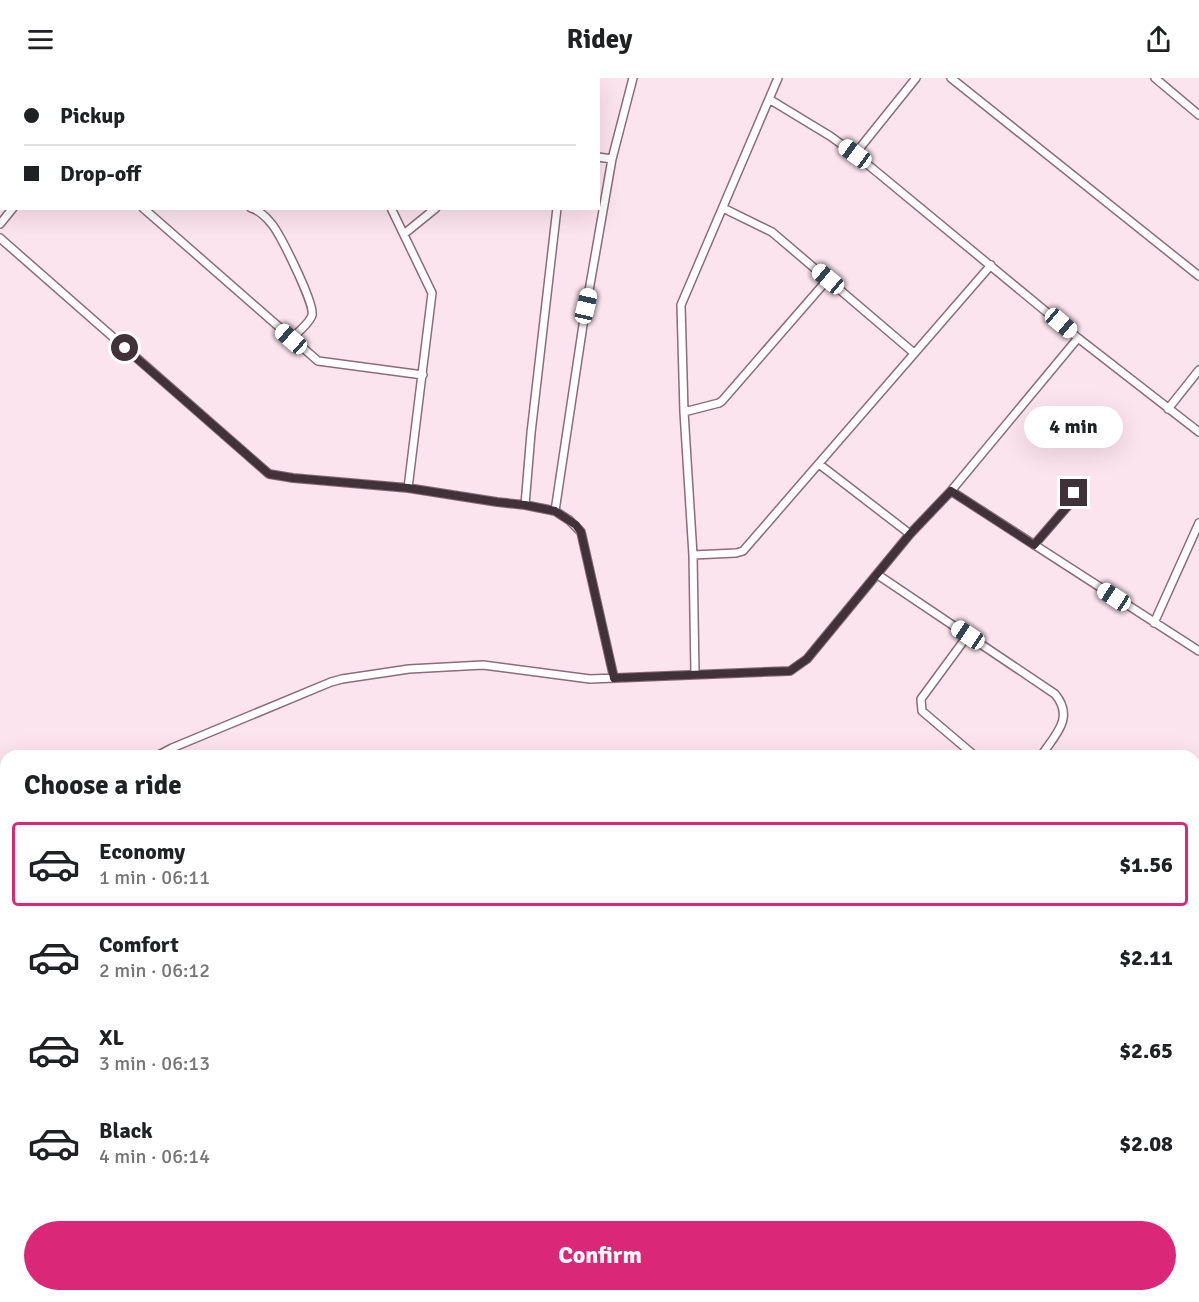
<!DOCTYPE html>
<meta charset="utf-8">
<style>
body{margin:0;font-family:Signika,sans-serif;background:#f2f2f2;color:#202124;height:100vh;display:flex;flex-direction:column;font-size:22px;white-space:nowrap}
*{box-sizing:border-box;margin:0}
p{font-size:20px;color:#757577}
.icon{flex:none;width:33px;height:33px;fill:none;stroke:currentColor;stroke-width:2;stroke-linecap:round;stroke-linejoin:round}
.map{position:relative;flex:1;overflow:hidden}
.drawer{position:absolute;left:0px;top:672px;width:1200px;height:552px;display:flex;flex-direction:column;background:#fff;border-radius:18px 18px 0 0;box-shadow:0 6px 24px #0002}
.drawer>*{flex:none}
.guide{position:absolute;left:0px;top:0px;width:600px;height:132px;box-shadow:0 6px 24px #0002;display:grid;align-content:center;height:132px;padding:0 24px;background:#fff}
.end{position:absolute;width:27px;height:27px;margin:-14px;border:8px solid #413239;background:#fff;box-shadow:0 0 0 3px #fff}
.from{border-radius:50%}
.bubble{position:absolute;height:42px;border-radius:21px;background:#fff;box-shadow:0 6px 24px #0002;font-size:20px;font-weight:700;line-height:42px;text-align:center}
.car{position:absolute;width:18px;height:36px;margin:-18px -9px;border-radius:8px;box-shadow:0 0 4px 2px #0007;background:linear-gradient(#fff 24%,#345 0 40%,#fff 0 76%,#345 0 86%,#fff 0)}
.guide b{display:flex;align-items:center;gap:21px;height:57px;font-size:22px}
.guide b+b{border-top:2px solid #e0e0e0}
.guide i{width:15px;height:15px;background:#202124}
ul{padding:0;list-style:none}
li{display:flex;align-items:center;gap:18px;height:84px;margin:0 12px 9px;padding:0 12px;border:3px solid transparent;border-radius:6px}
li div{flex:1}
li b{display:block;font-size:22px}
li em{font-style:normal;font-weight:700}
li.selected{border-color:#db2777}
li>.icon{width:54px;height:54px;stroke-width:1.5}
h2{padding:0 24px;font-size:27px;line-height:72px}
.cta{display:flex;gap:12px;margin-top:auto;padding:12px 24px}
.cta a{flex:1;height:69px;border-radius:36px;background:#db2777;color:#fff;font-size:24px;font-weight:700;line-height:69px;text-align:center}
header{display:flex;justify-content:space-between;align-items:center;height:78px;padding:0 24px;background:#fff;font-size:27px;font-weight:700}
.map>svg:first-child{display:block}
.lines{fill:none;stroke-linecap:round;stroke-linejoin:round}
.street-casing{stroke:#8d6b7a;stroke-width:10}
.street{stroke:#fff;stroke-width:7}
.route{stroke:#413239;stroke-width:8}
</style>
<header><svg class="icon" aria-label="menu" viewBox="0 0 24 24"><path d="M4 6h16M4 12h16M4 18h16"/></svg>Ridey<svg class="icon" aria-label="share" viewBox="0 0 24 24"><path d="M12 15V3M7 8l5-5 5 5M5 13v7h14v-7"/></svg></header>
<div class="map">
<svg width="1199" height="1224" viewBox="0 0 1199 1224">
<rect width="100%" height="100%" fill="#fce4ee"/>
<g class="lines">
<g class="street-casing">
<path id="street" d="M207,0L215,2
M951,0L1199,198
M1155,0L1199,37
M48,2L54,0
M0,13H2
M769,21L830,58L855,76L1078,260L1199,354
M855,76L916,0
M598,79L612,81
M143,130L318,283L423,297
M251,130C258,132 265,138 270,144C279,153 315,226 312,237C310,245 297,255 291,261
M391,130L432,215L408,410
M723,130L772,154L914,275
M0,146L13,130
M404,156L436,130
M0,160L269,396L293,400L408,410L497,424L525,427L555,433L569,442L581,454L614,600
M1168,331L1199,292
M684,334L719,325L722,323L828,201
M819,386L910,456
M951,413L1199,573
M525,427L531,355L557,130
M555,433L583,247L612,81L633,0
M1034,467L1073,422L1074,415L1070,410
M693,477L736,475L743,473L991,187
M878,497L1055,616C1075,640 1055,657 1041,678
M1154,545L1199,445
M968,557L921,621L922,633L975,678
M695,596L693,477L684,334L681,227L778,0
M157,678L172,670L331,604L342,601L409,591L483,587L590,601L790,593L807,581L910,456L951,413L1078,260
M0,794L6,792
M1194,797L1199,790
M0,1193L6,1195
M1194,1214L1199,1202
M65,1218L81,1224
M1006,1224L1010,1218
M1189,1224L1192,1218"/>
</g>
<use href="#street" class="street"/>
</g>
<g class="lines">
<path class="route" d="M125,270L269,396L293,400L408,410L497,424L525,427L555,433L576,447L581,454L614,600L790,593L807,581L910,456L951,413L1034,467L1073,422L1074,415"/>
</g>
</svg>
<i class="end from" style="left:125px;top:270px"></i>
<i class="end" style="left:1074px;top:415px"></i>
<div class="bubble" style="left:1024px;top:328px;width:99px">4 min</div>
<i class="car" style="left:855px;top:76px;rotate:306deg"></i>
<i class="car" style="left:828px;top:201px;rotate:310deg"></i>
<i class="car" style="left:586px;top:228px;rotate:13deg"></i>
<i class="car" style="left:1061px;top:245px;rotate:130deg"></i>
<i class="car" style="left:291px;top:261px;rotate:311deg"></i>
<i class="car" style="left:1114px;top:519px;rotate:303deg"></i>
<i class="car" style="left:968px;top:557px;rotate:304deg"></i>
<div class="guide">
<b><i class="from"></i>Pickup</b>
<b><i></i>Drop-off</b>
</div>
<section class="drawer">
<h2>Choose a ride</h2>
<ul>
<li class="selected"><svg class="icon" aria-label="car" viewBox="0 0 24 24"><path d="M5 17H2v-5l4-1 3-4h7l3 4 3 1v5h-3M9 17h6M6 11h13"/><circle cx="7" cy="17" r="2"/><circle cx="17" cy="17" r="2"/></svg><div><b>Economy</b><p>1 min · 06:11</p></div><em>$1.56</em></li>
<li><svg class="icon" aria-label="car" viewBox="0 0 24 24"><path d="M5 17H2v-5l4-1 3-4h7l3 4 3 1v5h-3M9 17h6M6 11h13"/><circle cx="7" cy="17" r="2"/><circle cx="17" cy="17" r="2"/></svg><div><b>Comfort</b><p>2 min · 06:12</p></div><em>$2.11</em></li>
<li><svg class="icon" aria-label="car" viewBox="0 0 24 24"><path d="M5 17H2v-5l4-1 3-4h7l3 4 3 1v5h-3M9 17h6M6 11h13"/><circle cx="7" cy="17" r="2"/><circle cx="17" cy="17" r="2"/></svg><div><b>XL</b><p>3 min · 06:13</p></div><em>$2.65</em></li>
<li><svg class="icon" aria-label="car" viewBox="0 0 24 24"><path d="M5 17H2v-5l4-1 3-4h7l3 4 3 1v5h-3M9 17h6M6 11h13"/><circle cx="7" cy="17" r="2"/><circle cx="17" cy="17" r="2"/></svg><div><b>Black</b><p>4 min · 06:14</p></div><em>$2.08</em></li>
</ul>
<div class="cta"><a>Confirm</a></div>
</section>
</div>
